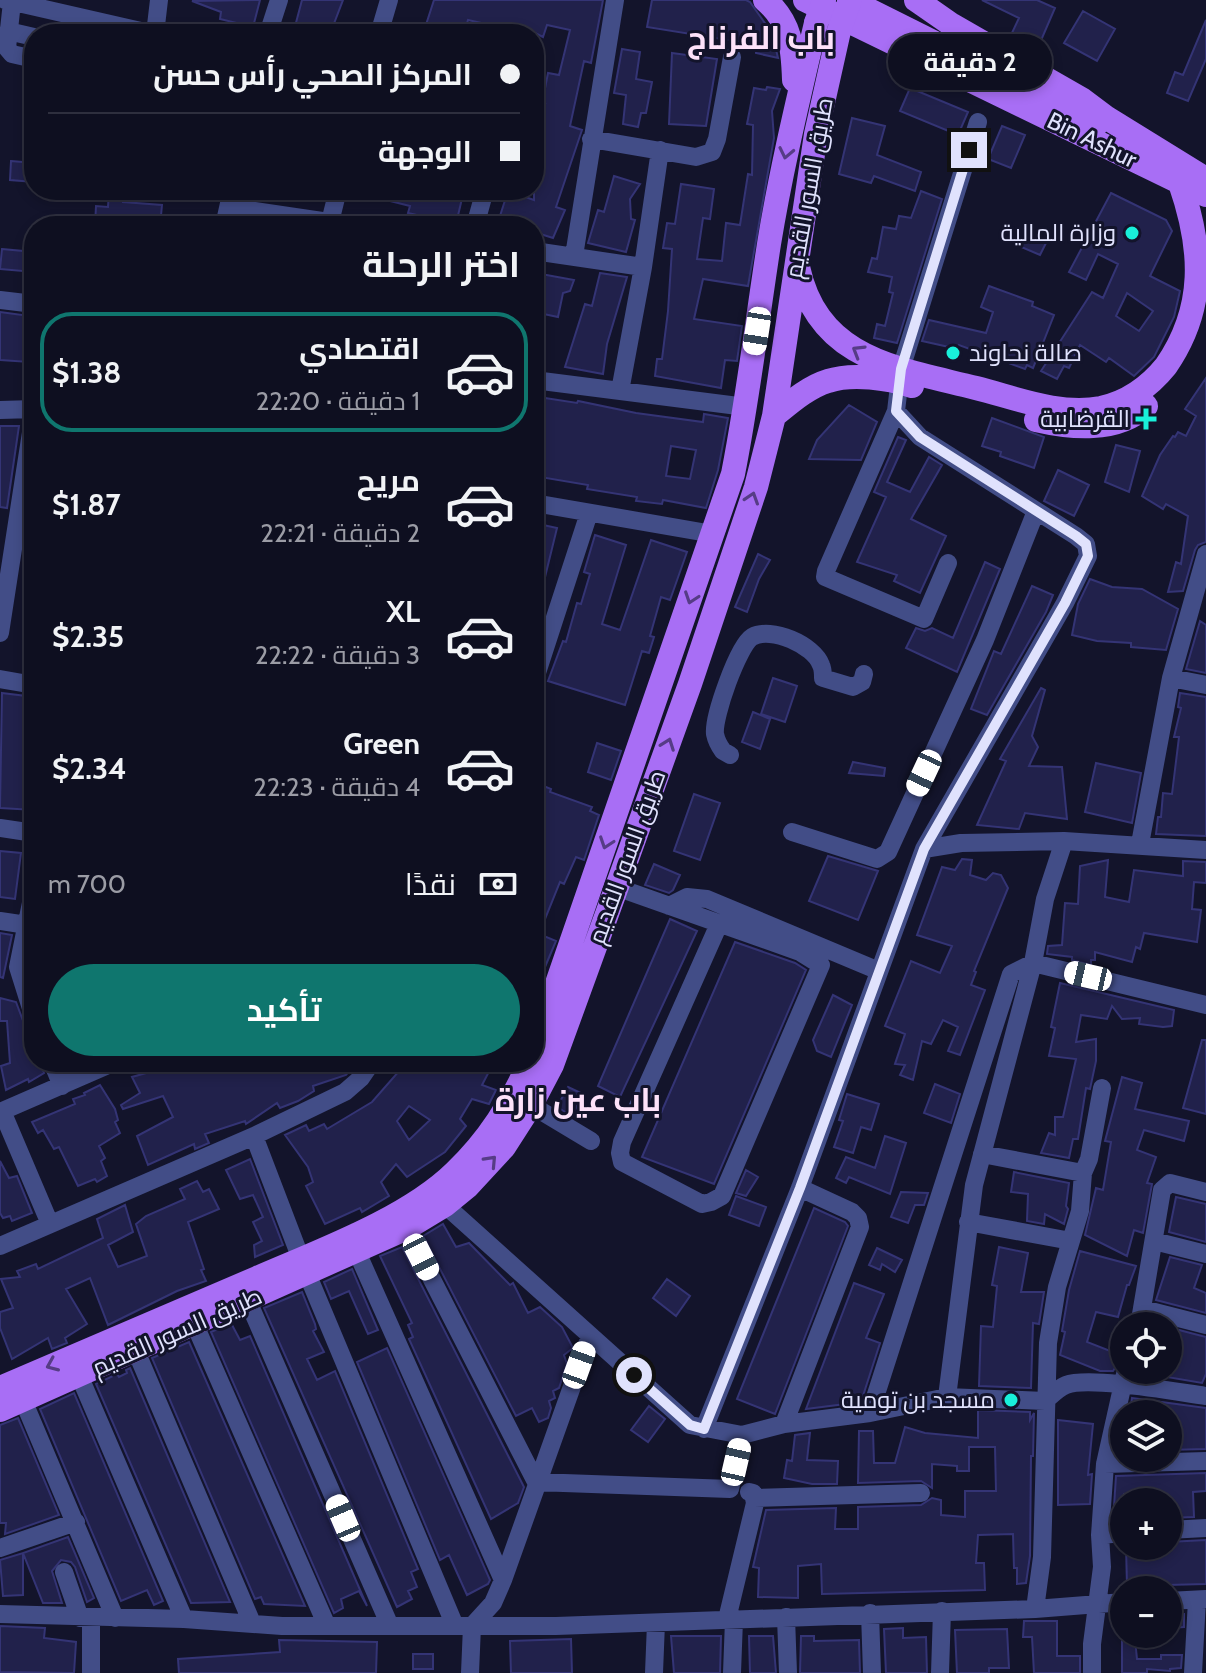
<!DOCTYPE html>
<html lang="ar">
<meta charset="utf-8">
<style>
body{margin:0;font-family:Cabin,Cairo,sans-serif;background:#171829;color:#f1f3f6;direction:rtl;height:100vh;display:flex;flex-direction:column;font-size:30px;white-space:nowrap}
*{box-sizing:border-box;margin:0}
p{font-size:26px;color:#9b9ca5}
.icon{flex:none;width:44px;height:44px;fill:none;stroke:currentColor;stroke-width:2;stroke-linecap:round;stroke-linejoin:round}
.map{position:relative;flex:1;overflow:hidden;direction:ltr}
.sheet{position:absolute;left:24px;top:216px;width:520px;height:856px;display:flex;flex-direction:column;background:#0e0f20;border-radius:32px;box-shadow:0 4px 12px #0003,0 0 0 2px #2e2f3e;direction:rtl}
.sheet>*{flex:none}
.hud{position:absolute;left:24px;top:24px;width:520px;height:176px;border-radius:32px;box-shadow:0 4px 12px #0003,0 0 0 2px #2e2f3e;direction:rtl;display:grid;align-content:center;height:176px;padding:0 24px;background:#0e0f20}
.buttons{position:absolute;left:1110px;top:1312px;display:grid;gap:16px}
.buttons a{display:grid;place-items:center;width:72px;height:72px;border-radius:50%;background:#0e0f20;box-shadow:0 4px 12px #0003,0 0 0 2px #2e2f3e;font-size:40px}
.end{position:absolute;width:36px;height:36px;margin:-18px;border:10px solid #e0e2fd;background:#111;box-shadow:0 0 0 4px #111}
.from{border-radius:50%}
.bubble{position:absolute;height:56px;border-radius:28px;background:#0e0f20;box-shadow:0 4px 12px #0003,0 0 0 2px #2e2f3e;font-size:26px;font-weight:700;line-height:56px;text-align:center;direction:rtl}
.car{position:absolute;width:24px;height:48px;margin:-24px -12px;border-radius:10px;box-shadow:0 0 6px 2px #0007;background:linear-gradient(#fff 24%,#345 0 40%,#fff 0 76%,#345 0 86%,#fff 0)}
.hud b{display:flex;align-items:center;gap:28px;height:76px;font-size:30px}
.hud b+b{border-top:2px solid #2e2f3e}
.hud i{width:20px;height:20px;background:#f1f3f6}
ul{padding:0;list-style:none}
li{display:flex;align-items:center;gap:24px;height:120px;margin:0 16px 12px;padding:0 8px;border:4px solid transparent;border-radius:32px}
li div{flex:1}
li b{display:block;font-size:30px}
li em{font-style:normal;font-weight:700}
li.on{border-color:#0f766e}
li>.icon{width:72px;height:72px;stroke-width:1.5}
h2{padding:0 24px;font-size:36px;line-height:96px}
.pay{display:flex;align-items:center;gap:20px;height:88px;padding:0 24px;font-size:30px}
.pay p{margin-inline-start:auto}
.button{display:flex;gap:16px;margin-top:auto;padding:16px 24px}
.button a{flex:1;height:92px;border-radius:48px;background:#0f766e;color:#fff;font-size:32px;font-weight:700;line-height:92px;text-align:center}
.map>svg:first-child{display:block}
.building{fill:#21214b;stroke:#343475;stroke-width:2;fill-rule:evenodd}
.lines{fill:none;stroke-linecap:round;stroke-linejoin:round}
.minor{stroke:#424d87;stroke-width:18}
.major{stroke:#a86ef5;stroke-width:24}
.major-bridge{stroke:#a86ef5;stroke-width:24}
.oneway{stroke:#563c86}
.route{stroke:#e0e2fd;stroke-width:10}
.poi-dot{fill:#19f0da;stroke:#13142b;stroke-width:3}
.labels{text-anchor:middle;stroke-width:6;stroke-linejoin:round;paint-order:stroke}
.street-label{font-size:24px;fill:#e0e2fd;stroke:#13142b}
.poi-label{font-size:24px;fill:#e0e2fd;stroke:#13142b;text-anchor:end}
.district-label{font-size:32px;font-weight:bold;fill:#fde2f9;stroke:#13142b}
</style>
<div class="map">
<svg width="1206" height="1673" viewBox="0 0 1206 1673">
<rect width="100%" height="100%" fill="#13142b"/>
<path class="building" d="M260,0L253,27L220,19L221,12L192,1Z
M302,0H343L330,34H293Z
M434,0H603L591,63L584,61L570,126L582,130L556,207L565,210L553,238L534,232V226H503L506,217L500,216L508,191L534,200V127L537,128L545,104H542L548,73L559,75L570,30L547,25L543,37L529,30L528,34H488L490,25L468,20L464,34H423Z
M652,0H746L750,2L772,33L778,58L756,53V51L741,49V42L647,27Z
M982,0H1037L1055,8L1039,45H1034L1011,35L1019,18Z
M1083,11L1115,29L1097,61L1064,43Z
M1206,20V59L1188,101L1167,93L1175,72L1183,75Z
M622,49L640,52L636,79L652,82L646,113H641L638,127L623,124L626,95L614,93Z
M672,53L717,59L706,126L669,124Z
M767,87L780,89L772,111L774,138L748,286L703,279L694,319L742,326L737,361L725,360L721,388L655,376L657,359H662L668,311L672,249L663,248L667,223L675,224L681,184L714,189L710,219L703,218L697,259L722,261L726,223L740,225L748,174L752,175L753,125L747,124L754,88L766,90Z
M910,88L968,112L958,135L900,111Z
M852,118L885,126L877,155L921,172L915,191L874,176L871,183L839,174Z
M1002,126L1025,135L1011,168L988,159Z
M11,161L34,163V182L10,180Z
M614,176L640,184L630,199L631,219L635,220L626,252L588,243L598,210L604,212Z
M109,190H124L123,202L162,205L160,226H95L96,206L108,207Z
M392,190H464L456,224L408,213L410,206L390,201Z
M921,191L942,199L897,343L874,338L877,324L885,326L893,293L889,292L892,277L868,272L872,258L877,259L883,227L896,229L899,216L911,218Z
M1111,193L1166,220L1172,231L1150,276L1180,291L1174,317L1154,357L1134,376L1109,358L1106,362L1080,345L1069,368L1064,366L1057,379L1041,371L1092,292L1103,298L1118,264L1098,254L1086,280L1069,272ZM1127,293L1153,311L1139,331L1116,316Z
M1025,232L1047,241L1040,255L1019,246Z
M2,249L34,252V272L0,269Z
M600,273L627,277L607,344L603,374L565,367L585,304L592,306Z
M541,274L574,280L570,291L563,293L558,317L534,312V295L537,296Z
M989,286L1033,302L1032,306L1054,315L1033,368L1027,365L1025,369L959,345L958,349L922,341L929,320L986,333L993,312L981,307Z
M0,312L30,316L29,362L0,360Z
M1206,378V542L1198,545L1195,550L1183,591L1168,592L1176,562L1181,564L1188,516L1166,504L1163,509L1142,496L1160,455L1173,436L1175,437L1178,432L1186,436L1196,416L1185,409Z
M545,398L577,403L578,401L636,413L703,422L704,414L728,418L718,470L706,508L663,500L662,504L636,501L637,497L587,489L588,485L534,476V457ZM671,446L696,450L690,479L666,476Z
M849,405L877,422L861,460L809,459L817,440Z
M992,418L1044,437L1034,468L1000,456L1001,452L982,446Z
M0,426H19L7,508L0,507Z
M898,437L906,440L887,482L910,492L929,457L942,465L911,519L946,536L920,593L894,581L897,575L857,562L886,497L874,492Z
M1116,445L1140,451L1129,492L1105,482Z
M1058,470L1089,485L1074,516L1044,501Z
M534,523L557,528L537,610L534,609Z
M595,535L626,545L602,624L620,630L651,540L687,552L670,600L661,597L650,636L654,637L649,653L642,651L625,705L548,681L563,641L566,642L577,603L581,604L590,574L584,572Z
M758,554L770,560L759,579L747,612L735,607Z
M985,562L1000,569L957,672L906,648L916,628L925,631L932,628L953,638Z
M1090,579L1112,587L1142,589L1178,609L1166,650L1131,647V643L1097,641L1072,635L1078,604Z
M1032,586L1053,595L1046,612L987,715L971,709L994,651L1001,654Z
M1200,621L1206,625V673L1186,669Z
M773,678L797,686L785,722L761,714Z
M1041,688L1045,690L1032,736L1038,747L1029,766L1062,767L1067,819L1025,813L1019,829L977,825L1006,761L1000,759Z
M2,693L34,697V810L0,808Z
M1180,693L1206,697V836L1156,834L1158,817H1161L1163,793L1172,794L1179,737H1174L1181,708L1178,707Z
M753,712L770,719L760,749L742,742Z
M597,743L621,751L611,780L588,772Z
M853,762L885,768L884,776L849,773Z
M1096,763L1141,773L1132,823L1085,812Z
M534,782L551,789L550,792L592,807L590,811L599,815L584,860L576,857L564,884L560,882L539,934L556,941L534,993Z
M694,794L720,803L700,860L674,851Z
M0,851L21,853L15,899L0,897Z
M828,856L878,871L858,920L809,901Z
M962,859L972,860L970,875L986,880L993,873L1001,875L1008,888L974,971L976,972L971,985L985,990L960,1055L948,1051L958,1027L943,1020L931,1044L922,1041L913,1080L900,1075L905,1065L895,1064L905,1034L885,1026L911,961L940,973L952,946L917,935L942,867L955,870Z
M1108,860L1105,897L1129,902L1134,870L1183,876V861L1206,862V883L1194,882L1192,909L1201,910L1197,942L1144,933L1140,949L1136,947L1132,962L1095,952V960H1091V965L1072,960V957L1047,954L1048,946L1062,945L1065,903L1078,904L1080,866Z
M654,864L680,875L673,890L669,893L645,885Z
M670,919L697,931L620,1097L598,1086Z
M0,933L12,935L3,978L0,977Z
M735,942L795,963L806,970L714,1184L642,1157Z
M1060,983L1174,1010L1172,1026L1163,1027L1139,1024L1140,1018L1122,1019L1112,1006L1107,1019L1081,1015L1076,1042L1096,1039V1061L1090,1089L1086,1088L1078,1139H1073L1069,1158L1041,1153L1049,1133L1055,1135V1117H1063L1076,1059L1049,1056L1055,1028L1051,1027Z
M833,995L852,1005L831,1057L817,1051L813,1040Z
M0,998L16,1002L25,1026L34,1030V1062H40L44,1073L29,1082L28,1079L6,1090L1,1066L10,1063L7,1021H0Z
M1202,1040H1206V1114L1183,1108Z
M168,1062H357L346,1075L313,1086L314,1091L298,1101L280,1108L277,1103L246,1124L245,1121L205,1134L209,1143L195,1149L194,1144L148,1165L137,1136L173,1117L163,1096L123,1109L121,1105L140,1093L132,1077L157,1070L156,1066Z
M407,1062H494L482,1085L496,1090L489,1104L472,1099L460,1119L466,1126L445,1152L407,1177L396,1164L381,1182L389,1196L362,1212L360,1208L325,1224L306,1186L313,1182L308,1167L285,1135L306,1125L309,1131L324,1124L327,1129L372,1102ZM409,1106L430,1120L409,1140L397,1121Z
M1122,1077L1142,1083L1135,1109L1189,1121L1184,1141L1144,1130L1137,1150L1156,1157L1147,1183L1152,1184L1143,1233L1134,1230L1127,1256L1085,1235L1096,1188L1103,1190L1111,1142L1105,1141Z
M935,1084L960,1094L951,1123L924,1113Z
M100,1085L115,1109L118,1120L115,1122L120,1133L99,1146L105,1158L101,1161L107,1176L97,1182L95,1179L78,1186L59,1147L54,1149L43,1130L38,1133L32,1122L75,1104L73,1099L85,1095L84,1093Z
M568,1087L583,1094L572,1116L557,1107Z
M847,1094L879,1104L871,1130L861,1127L853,1153L834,1147L843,1121L839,1120Z
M885,1136L906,1143L890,1194L849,1177L846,1183L836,1178L846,1157L875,1168Z
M250,1159L283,1245L255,1257L254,1245L262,1241L253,1222L263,1217L253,1195L240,1199L226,1170Z
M0,1161L9,1178L17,1176L32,1213L12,1221L10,1216L3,1218L0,1213Z
M746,1170L758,1177L746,1196L736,1193Z
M1014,1172L1069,1183L1066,1206L1068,1209L1064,1224L1045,1214L1044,1224L1027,1221L1028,1194L1011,1192Z
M197,1181L203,1192L209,1189L219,1209L188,1222L204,1269L201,1270L206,1281L177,1291L108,1325L90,1278L66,1289L87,1324L65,1338L67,1343L52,1349L48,1338L12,1359L0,1328V1312L13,1308L1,1279L20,1277L17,1271L36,1264L38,1269L103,1238L97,1219L125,1205L133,1232L108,1245L118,1267L147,1256L136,1224L146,1216L185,1199L180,1189Z
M901,1192L928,1193L924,1205H915L908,1223L891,1217Z
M736,1196L766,1207L759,1226L729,1215Z
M1176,1197L1206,1204V1242L1169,1232Z
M814,1208L845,1222L848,1226L775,1414L737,1399Z
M443,1224L456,1247L469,1243L510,1285L513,1283L528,1313L540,1307L562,1327L573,1348L564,1355L567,1364L559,1388L553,1391L555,1398L549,1401L551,1408L548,1418L539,1422L532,1408L516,1416L423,1236Z
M402,1247L524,1487L518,1503L491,1519L409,1339L413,1337L408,1325L412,1323L380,1256Z
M999,1247L1028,1253L1021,1292H1044L1039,1324L1033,1323L1031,1388L979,1386L981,1326L993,1327L997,1286L992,1285Z
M877,1248L902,1260L895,1272L882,1264L880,1270L869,1265Z
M1080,1251L1136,1266L1129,1285H1127L1118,1317L1096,1312L1087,1342L1123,1356L1113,1371H1100L1060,1355L1065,1332L1062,1331L1069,1290Z
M1170,1257L1202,1265L1194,1288L1206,1293V1313L1156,1300Z
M352,1269L378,1330L368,1334L349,1291L331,1299L324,1282Z
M667,1279L690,1296L676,1316L653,1298Z
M854,1283L884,1294L866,1338L880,1343L861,1402L806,1409Z
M302,1292L315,1324L316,1329L313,1331L324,1352L307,1359L317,1380L335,1371L418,1569L411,1572L417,1587L408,1591L412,1599L397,1607L264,1308Z
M231,1323L240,1340L250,1336L367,1606L359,1591L341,1599L343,1608L334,1613L211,1332Z
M1179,1330L1206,1337V1374L1202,1383L1167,1377L1176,1346L1172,1344Z
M189,1342L305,1606L264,1604L261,1597L255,1599L152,1358Z
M387,1348L490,1580L488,1584L467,1595L449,1555L440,1560L357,1362Z
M130,1368L230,1602L191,1603L96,1384L117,1374L119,1377L127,1373L126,1370Z
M74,1393L163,1601L154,1605L147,1590L121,1601L40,1409Z
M1132,1398L1206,1408V1449L1168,1450V1414H1130Z
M649,1406L665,1419L648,1442L631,1430Z
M978,1410L1030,1412V1420L1034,1413L1033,1456H1031L1030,1556L1026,1583L1017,1584V1568H1014L1013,1534L978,1535L976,1563H984L985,1590L822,1594L821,1564L798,1566V1598L758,1597L759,1568L753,1567L766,1510L836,1508L835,1529H858V1507L921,1505L932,1498L941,1500V1515L965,1517V1491H996L995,1447H969V1471H957V1466L932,1464V1488L921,1481L858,1483L859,1431H873L874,1463H895L905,1427L925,1433L978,1438Z
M18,1418L59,1515L5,1534L6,1523H0V1425Z
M1058,1420L1093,1424L1088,1475L1092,1474L1090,1504L1058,1505Z
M810,1433L807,1460L838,1461L837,1484H812L784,1478L787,1460L792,1461L795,1435Z
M1206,1473V1491L1193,1492L1194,1517L1168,1518V1502H1163L1162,1495L1124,1494V1521L1113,1522L1116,1476Z
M68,1537L94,1598L87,1602L75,1567L71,1562L61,1560L52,1571L62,1603H43L23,1553Z
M1206,1540V1584L1127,1586L1126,1546H1168V1542Z
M23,1553V1595L3,1596L0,1560Z
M1184,1614V1627L1168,1628V1615Z
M1024,1621H1057V1656H1080V1673H1034L1032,1637H1023Z
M0,1626L45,1628L44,1638L76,1642L74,1673L0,1672Z
M903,1628V1638L926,1637L927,1673H886L884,1629Z
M1007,1629L1009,1668H989V1673H957L955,1630Z
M671,1636H721L720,1673H674Z
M749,1636H773L776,1673H750Z
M801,1636H814V1641L859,1640L860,1673H800Z
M571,1639L572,1673H511L510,1641Z
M1135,1639L1137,1659H1161V1655H1182L1181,1668L1170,1669V1671L1147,1669V1673H1122V1641Z
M279,1640L377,1642L376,1673H179L178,1659L280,1652Z
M413,1654H433V1669H413Z"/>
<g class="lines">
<path class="minor" d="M5,0L154,34
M12,2L7,48L12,54L34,59
M8,31L34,37
M155,34L159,0
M268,34L279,0
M379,34L389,0
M591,139L696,157L712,152L717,139L732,57
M229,207L356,226
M330,222L338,190
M224,226L232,190
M475,226L485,190
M534,251L643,267
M574,256L615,0
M0,300L34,304
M534,380L746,407
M620,391L643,267L660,150
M0,410L34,409
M896,411L826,571L825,577L924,619L948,563
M534,503L713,534
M0,633L34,413
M1171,678L1206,554
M0,679L34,685
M534,682L589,513
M730,755L723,751C720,747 716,739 715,734C713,717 738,646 752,637C771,626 814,645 821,665C823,669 823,674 823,678L853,687L862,682L864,674
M0,828L34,833
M792,832L877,859L888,852L985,640L1036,511
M1140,844L1171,678L1206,685
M924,849L961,843L1064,841L1206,850
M616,887L800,952L821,965L722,1196L711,1202L702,1204L622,1162L620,1153L622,1142L719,924
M34,888L18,967L34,1018
M669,906L687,897L707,899L879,971
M0,921L27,925
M52,1062L62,1086
M531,1105L591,1141
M2,1111L50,1224
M0,1112L115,1062
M254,1136L301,1259L455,1626
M982,1154L1083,1173L1089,1159L1102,1088
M445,1205L690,1425L742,1435L784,1424L870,1413L947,1397L974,1185L1033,963L1045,899L1064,841
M401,1219L536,1482L730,1489L742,1435
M968,1222L1071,1241
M1154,1241L1206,1254
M0,1246L254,1136L345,1092L361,1078L372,1062
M357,1252L503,1580
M248,1301L390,1626
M1143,1309L1206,1325
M195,1325L327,1626
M1139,1326L1162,1190L1170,1183L1206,1192
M136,1351L252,1623
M79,1375L184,1619
M947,1397L1045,1401C1052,1395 1058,1388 1066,1385C1089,1376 1177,1392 1206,1396
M23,1400L115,1618
M870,1413L1011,974L1033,963L1206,1005
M784,1424L860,1227L858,1218L852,1212L800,1188
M704,1429L800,1188L924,849L1065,603L1088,556L1086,544L1076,536L920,437L896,411L901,369L978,122
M1105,1464L1206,1461
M755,1498L921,1493
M1168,1530L1206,1528
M1100,1535L1124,1533
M0,1548L76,1522
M64,1572L80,1618
M1168,1601L1206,1599
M1035,1609L1042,1557L1048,1343L1057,1287L1080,1211L1083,1173
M870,1613L872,1673
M0,1614L184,1619L282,1626H556L1035,1609L1124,1602
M786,1617L788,1673
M727,1619L755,1503L753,1493L749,1492
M91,1673V1618
M470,1673L472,1626L493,1603L503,1580L590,1336
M654,1673L656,1623
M732,1673L734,1620
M940,1673L942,1611
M1092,1673V1644L1102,1567L1100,1535L1105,1464L1126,1370
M1193,1673L1197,1600"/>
<path class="major" d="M765,0C791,22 793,48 794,80
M805,0L1206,195
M849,0L1097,124
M916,0L952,25L1083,100L1107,118L1206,179
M798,267C818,360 897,368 976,388C1016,398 1059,416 1101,408C1128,402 1149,387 1166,366C1206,308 1203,249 1180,183
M774,416C790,403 808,387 828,381C852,373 888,378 912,386
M1036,420C1071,428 1116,433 1146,406
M534,1050L733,474C748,398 757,321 769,244C781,170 799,96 816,23
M0,1388C86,1351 172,1314 257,1278C319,1251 407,1219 455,1172C487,1142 513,1102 529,1062
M0,1410L407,1228L445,1205L467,1187L504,1147L531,1105L552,1065L619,881L690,684L756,487L774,416L816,134L839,31"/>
<path class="major-bridge" d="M816,23L824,0
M839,31L850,0"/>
</g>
<defs><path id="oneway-chevron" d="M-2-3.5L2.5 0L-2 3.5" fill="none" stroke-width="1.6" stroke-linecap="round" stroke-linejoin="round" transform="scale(2)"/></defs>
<g class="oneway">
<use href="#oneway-chevron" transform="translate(786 153) rotate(102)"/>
<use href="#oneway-chevron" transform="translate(858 351) rotate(-149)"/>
<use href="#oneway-chevron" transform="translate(752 498) rotate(-72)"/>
<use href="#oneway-chevron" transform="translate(691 598) rotate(109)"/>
<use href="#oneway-chevron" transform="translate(668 744) rotate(-70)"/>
<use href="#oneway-chevron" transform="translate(606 843) rotate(109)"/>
<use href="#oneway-chevron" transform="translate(491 1161) rotate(-47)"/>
<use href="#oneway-chevron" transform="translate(52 1365) rotate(157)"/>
</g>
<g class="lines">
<path class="route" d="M634,1375L690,1425L704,1429L800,1188L924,849L1065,603L1088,556L1086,544L1076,536L920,437L896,411L901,369L969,150"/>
</g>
<g class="poi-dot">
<circle cx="1132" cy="233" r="8"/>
<circle cx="953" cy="353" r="8"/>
<path d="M1142 407h8v8h8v8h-8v8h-8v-8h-8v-8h8z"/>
<circle cx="1011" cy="1400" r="8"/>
</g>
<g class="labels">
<g class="street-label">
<text transform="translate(1092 140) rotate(26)" y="8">Bin Ashur</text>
<text transform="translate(809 188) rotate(-80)" y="8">طريق السور القديم</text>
<text transform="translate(627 857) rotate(-70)" y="8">طريق السور القديم</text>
<text transform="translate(177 1332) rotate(-24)" y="8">طريق السور القديم</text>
</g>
<g class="poi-label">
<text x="1116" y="241">وزارة المالية</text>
<text x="969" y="361" text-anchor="start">صالة نحاوند</text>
<text x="1130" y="427">القرضابية</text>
<text x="995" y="1408">مسجد بن تومية</text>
</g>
<g class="district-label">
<text x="761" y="49">باب الفرناج</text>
<text x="578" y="1111">باب عين زارة</text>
</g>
</g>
</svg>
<div class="buttons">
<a><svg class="icon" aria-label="locate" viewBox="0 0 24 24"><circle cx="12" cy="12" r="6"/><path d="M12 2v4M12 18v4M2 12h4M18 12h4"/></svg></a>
<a><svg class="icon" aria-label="layers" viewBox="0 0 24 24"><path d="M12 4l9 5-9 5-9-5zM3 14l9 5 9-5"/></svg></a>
<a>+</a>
<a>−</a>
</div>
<i class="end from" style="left:634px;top:1375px"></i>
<i class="end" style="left:969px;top:150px"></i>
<div class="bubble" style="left:888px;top:34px;width:164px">2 دقيقة</div>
<i class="car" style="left:757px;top:331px;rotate:189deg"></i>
<i class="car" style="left:924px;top:773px;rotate:205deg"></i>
<i class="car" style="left:1088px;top:976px;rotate:283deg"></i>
<i class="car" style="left:421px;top:1257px;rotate:153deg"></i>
<i class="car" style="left:579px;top:1365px;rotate:20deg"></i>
<i class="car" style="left:736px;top:1462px;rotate:13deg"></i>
<i class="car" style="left:343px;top:1518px;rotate:337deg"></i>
<div class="hud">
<b><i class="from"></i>المركز الصحي رأس حسن</b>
<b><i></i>الوجهة</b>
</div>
<section class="sheet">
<h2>اختر الرحلة</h2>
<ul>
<li class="on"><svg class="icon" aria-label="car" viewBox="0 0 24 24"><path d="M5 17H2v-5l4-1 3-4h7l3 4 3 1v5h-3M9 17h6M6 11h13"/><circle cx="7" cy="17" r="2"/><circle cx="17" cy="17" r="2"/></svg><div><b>اقتصادي</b><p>1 دقيقة · 22:20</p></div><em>$1.38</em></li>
<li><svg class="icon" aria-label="car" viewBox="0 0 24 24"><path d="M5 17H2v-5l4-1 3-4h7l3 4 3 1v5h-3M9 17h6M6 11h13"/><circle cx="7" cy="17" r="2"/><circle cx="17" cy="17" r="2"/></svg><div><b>مريح</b><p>2 دقيقة · 22:21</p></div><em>$1.87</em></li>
<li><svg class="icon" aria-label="car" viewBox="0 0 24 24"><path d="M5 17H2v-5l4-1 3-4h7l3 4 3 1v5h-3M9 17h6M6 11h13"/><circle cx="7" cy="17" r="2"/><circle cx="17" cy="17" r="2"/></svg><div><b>XL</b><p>3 دقيقة · 22:22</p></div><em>$2.35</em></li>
<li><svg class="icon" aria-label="car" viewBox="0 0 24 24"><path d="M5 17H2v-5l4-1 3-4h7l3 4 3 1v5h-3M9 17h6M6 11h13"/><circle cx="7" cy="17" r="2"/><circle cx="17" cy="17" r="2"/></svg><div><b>Green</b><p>4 دقيقة · 22:23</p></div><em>$2.34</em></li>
</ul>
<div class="pay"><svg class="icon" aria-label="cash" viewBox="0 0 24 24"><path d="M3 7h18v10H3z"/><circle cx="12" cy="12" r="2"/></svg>نقدًا<p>700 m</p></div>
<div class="button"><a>تأكيد</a></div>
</section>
</div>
